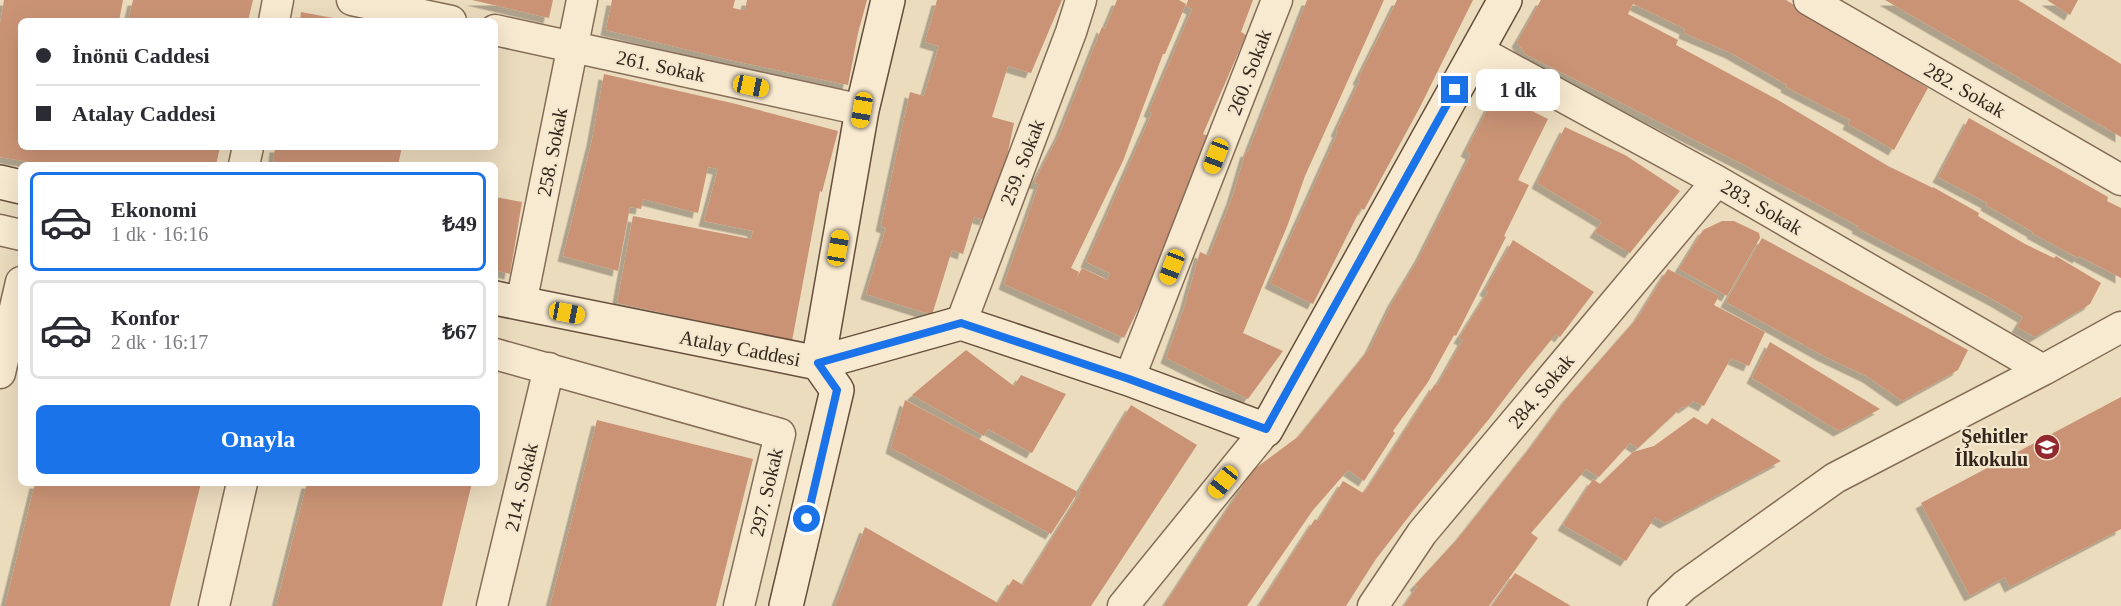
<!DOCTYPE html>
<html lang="tr">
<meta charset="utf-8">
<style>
body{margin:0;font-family:"Times New Roman",serif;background:#f7f7f7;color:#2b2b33;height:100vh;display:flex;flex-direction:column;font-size:22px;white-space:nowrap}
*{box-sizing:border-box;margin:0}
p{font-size:20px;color:#7c7c81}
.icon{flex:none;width:33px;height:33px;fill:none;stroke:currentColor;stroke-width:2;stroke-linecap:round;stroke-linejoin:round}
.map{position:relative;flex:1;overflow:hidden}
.side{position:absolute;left:18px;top:162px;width:480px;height:324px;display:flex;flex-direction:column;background:#fff;border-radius:9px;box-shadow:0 6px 24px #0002}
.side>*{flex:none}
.banner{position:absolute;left:18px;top:18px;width:480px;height:132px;border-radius:9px;box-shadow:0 6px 24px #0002;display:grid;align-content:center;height:132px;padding:0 18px;background:#fff}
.end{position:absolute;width:27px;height:27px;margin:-14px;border:8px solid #1a73e8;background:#fff;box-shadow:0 0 0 3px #fff}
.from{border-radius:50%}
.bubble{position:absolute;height:42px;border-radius:9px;background:#fff;box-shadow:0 6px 24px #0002;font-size:20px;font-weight:700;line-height:42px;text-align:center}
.car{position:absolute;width:18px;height:36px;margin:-18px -9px;border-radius:8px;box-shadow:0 0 4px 2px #0007;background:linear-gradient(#f5c518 24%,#345 0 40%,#f5c518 0 76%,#345 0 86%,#f5c518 0)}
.banner b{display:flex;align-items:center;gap:21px;height:57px;font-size:22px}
.banner b+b{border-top:2px solid #e1e1e2}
.banner i{width:15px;height:15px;background:#2b2b33}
ul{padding:10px 0 0;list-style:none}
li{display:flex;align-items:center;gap:18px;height:99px;margin:0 12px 9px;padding:0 6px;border:3px solid #e1e1e2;border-radius:9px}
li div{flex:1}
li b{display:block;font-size:22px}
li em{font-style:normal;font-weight:700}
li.on{border-color:#1a73e8}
li>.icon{width:54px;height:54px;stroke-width:1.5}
.button{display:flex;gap:12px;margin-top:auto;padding:12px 18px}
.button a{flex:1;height:69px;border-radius:9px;background:#1a73e8;color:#fff;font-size:24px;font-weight:700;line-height:69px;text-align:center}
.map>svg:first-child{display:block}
.building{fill:#ca9374;filter:url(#shadow)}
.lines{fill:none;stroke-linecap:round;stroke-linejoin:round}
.street-casing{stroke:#846c57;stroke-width:33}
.secondary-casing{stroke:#654e3b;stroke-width:36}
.street{stroke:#f8ead0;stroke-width:30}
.secondary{stroke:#f8ead0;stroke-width:33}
.route{stroke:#1a73e8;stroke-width:8}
.labels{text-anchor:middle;stroke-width:4.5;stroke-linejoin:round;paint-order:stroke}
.street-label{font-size:20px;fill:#33261c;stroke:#f4e7cd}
.poi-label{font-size:20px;font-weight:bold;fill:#33261c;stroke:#f4e7cd;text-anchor:end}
</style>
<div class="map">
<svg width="2121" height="606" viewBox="0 0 2121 606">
<defs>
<filter id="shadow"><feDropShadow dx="-5.5" dy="5.5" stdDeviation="0" flood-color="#0004"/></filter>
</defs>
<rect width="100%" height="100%" fill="#ecdcbe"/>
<path class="building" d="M4,0H123L119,21H21V147H220L216,165H47L0,157V24Z
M133,0H253L248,21H128Z
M472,0H553L549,18Z
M612,0H735L733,8L742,10H745L747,0H867L858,33L848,85L730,60L606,30Z
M937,0H1062L1031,73L1008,66L992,117L1014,123L1002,180H999L985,220L974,217L963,254L952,250L932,315L866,294L886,228L881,226L910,92L924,96L939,46L925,42Z
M1117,0H1179L1186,4L1165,54H1163L1123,161L1071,268L1079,272L1074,283L1082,268L1107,280L1110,273L1086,262L1152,113L1149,111L1192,9L1186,6L1188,0H1253L1241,32L1246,35L1203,134L1211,137L1176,216L1147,291L1124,338L1004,284L1039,184L1034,183L1060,133L1102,27L1105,29Z
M1307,0H1384L1305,176L1288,224L1243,333L1283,351L1248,399L1166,358L1185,305L1200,252L1209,256L1232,198L1246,151L1248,152Z
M1397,0H1473L1419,109L1364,210L1361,208L1313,304L1270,283L1338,132L1336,131L1360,80L1358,79Z
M1541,0H1786L1928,88L1894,150L1848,124L1850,120L1786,87L1787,85L1731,53L1684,33L1685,29L1633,4L1628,14L1678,40L1676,45L1778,100L1888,166L1933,188V187L1979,213L1978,216L2025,244L2054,258L2056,256L2101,283L2090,304L2035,337L2017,327L2023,317L1994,300L1857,228L1858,226L1746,166L1525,54L1517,42Z
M1885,0H2018L2121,64V137Z
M2047,0H2078L2070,15Z
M301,12L344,20V21H300Z
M604,74L736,104L838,131L822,192L820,191L792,341L617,303L633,216L751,239L753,231L704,221L718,169L708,167L698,213L643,199L641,209L630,207L618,271L563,256L592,140Z
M1496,93L1548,119L1518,180L1529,185L1504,236L1506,237L1456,336L1454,335L1428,382L1393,431L1395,433L1364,481L1348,470L1313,510L1247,606H1164L1253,470L1299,436L1370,348L1393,301L1420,256L1471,154L1466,151Z
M1969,118L2108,197L2107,201L2121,208V278L2079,256L2078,258L2032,233L2033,232L1986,205L1987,203L1938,177Z
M1565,127L1625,155L1680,191L1630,253L1595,232L1602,222L1537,183Z
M275,147H402L398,165H273Z
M495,197L522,202L510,274L495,270Z
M1722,221H1734L1759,233L1760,238L1727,296L1679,269L1703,230Z
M1762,238L1968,350L1958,370L1902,401L1868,377L1824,356L1726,302Z
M1513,240L1594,292L1560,337L1556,334L1521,377L1489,419L1413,511L1376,559L1346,606H1259L1315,519L1318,521L1343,481L1363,493L1371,483L1435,384L1437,386L1463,340L1459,338L1488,292L1485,290Z
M1668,269L1719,296L1714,305L1765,332L1749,366L1731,358L1704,406L1694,401L1684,408L1682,407L1638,448L1630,443L1599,477L1586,469L1531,533L1538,538L1489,606H1404L1417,587L1415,585L1460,536L1533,444L1566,399L1638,317Z
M1770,342L1880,409L1839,431L1752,378Z
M966,350L1014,386L1021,375L1066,394L1032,453L988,429L984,436L912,395Z
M2121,397V529L2010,587L2005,577L1970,596L1921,503Z
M905,400L1078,492L1051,534L891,448Z
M1131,405L1197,445L1091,606H835L865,527L998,603L1013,579L1023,585L1081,492L1079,491Z
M1694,417L1707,425L1712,418L1781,461L1665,523L1655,517L1626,561L1563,525L1593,479L1600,484L1633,452L1654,446Z
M597,420L753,459L716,606H550Z
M35,483H201L170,606H5Z
M307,483H472L442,606H276Z
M1515,573L1571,606H1492Z"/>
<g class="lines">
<g class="street-casing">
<path id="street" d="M352,0L451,21
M1809,0L2121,180
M274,21L278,0
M495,30L862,110
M1477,50L1717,181L2043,370
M244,165L248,147
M0,230L21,235
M521,304L582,0
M961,323L1071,32L1081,0
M495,354L780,434L739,606
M0,373L21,282
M1129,379L1277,0
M214,606L242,483
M492,606L549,368
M1123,606L1266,430
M1373,606L1422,533L1717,181
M1663,606L1684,586L1835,478L2043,370L2121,327"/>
</g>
<g class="secondary-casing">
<path id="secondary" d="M0,182L21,187
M495,298L818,363L961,323L1129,379L1266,430L1505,0
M786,606L837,390L818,363L862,110L888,0"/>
</g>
<use href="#street" class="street"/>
<use href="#secondary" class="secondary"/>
</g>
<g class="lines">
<path class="route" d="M807,519L837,390L818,363L961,323L1129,379L1266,429L1455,90"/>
</g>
<defs>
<g id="school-disc" transform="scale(1.35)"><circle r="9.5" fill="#91292f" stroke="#f4e7cd"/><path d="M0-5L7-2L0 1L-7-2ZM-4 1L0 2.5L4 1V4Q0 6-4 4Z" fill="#fff"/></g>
</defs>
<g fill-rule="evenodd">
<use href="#school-disc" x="2047" y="447"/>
</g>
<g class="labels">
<g class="street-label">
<text transform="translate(661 66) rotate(12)" y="7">261. Sokak</text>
<text transform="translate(1249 72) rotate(-69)" y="7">260. Sokak</text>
<text transform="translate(1965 90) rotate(30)" y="7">282. Sokak</text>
<text transform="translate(552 152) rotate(-79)" y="7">258. Sokak</text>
<text transform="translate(1022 162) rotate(-69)" y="7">259. Sokak</text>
<text transform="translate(1762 207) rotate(30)" y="7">283. Sokak</text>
<text transform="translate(740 348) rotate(11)" y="7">Atalay Caddesi</text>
<text transform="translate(1541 391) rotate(-50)" y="7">284. Sokak</text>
<text transform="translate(521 487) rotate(-77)" y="7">214. Sokak</text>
<text transform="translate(766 492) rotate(-77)" y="7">297. Sokak</text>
</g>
<g class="poi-label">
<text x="2028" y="443">Şehitler<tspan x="2028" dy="23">İlkokulu</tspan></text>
</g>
</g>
</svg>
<i class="end from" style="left:807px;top:519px"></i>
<i class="end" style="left:1455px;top:90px"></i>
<div class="bubble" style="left:1476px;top:69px;width:84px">1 dk</div>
<i class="car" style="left:751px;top:86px;rotate:102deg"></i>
<i class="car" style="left:862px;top:110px;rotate:190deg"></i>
<i class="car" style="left:1216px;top:156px;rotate:201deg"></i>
<i class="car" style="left:838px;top:248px;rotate:10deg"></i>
<i class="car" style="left:1172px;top:267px;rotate:201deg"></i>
<i class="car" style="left:567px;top:313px;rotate:101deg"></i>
<i class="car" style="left:1223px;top:482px;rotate:219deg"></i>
<div class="banner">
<b><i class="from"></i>İnönü Caddesi</b>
<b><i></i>Atalay Caddesi</b>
</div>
<section class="side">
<ul>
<li class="on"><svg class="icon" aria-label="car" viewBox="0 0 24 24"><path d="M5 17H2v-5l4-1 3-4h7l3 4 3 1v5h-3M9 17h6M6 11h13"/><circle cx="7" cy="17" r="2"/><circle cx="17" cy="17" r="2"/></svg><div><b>Ekonomi</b><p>1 dk · 16:16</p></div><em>₺49</em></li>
<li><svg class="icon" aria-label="car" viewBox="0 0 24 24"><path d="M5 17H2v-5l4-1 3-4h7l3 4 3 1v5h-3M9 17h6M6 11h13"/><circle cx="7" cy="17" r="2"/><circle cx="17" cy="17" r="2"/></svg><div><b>Konfor</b><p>2 dk · 16:17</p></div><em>₺67</em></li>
</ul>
<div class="button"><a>Onayla</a></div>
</section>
</div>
